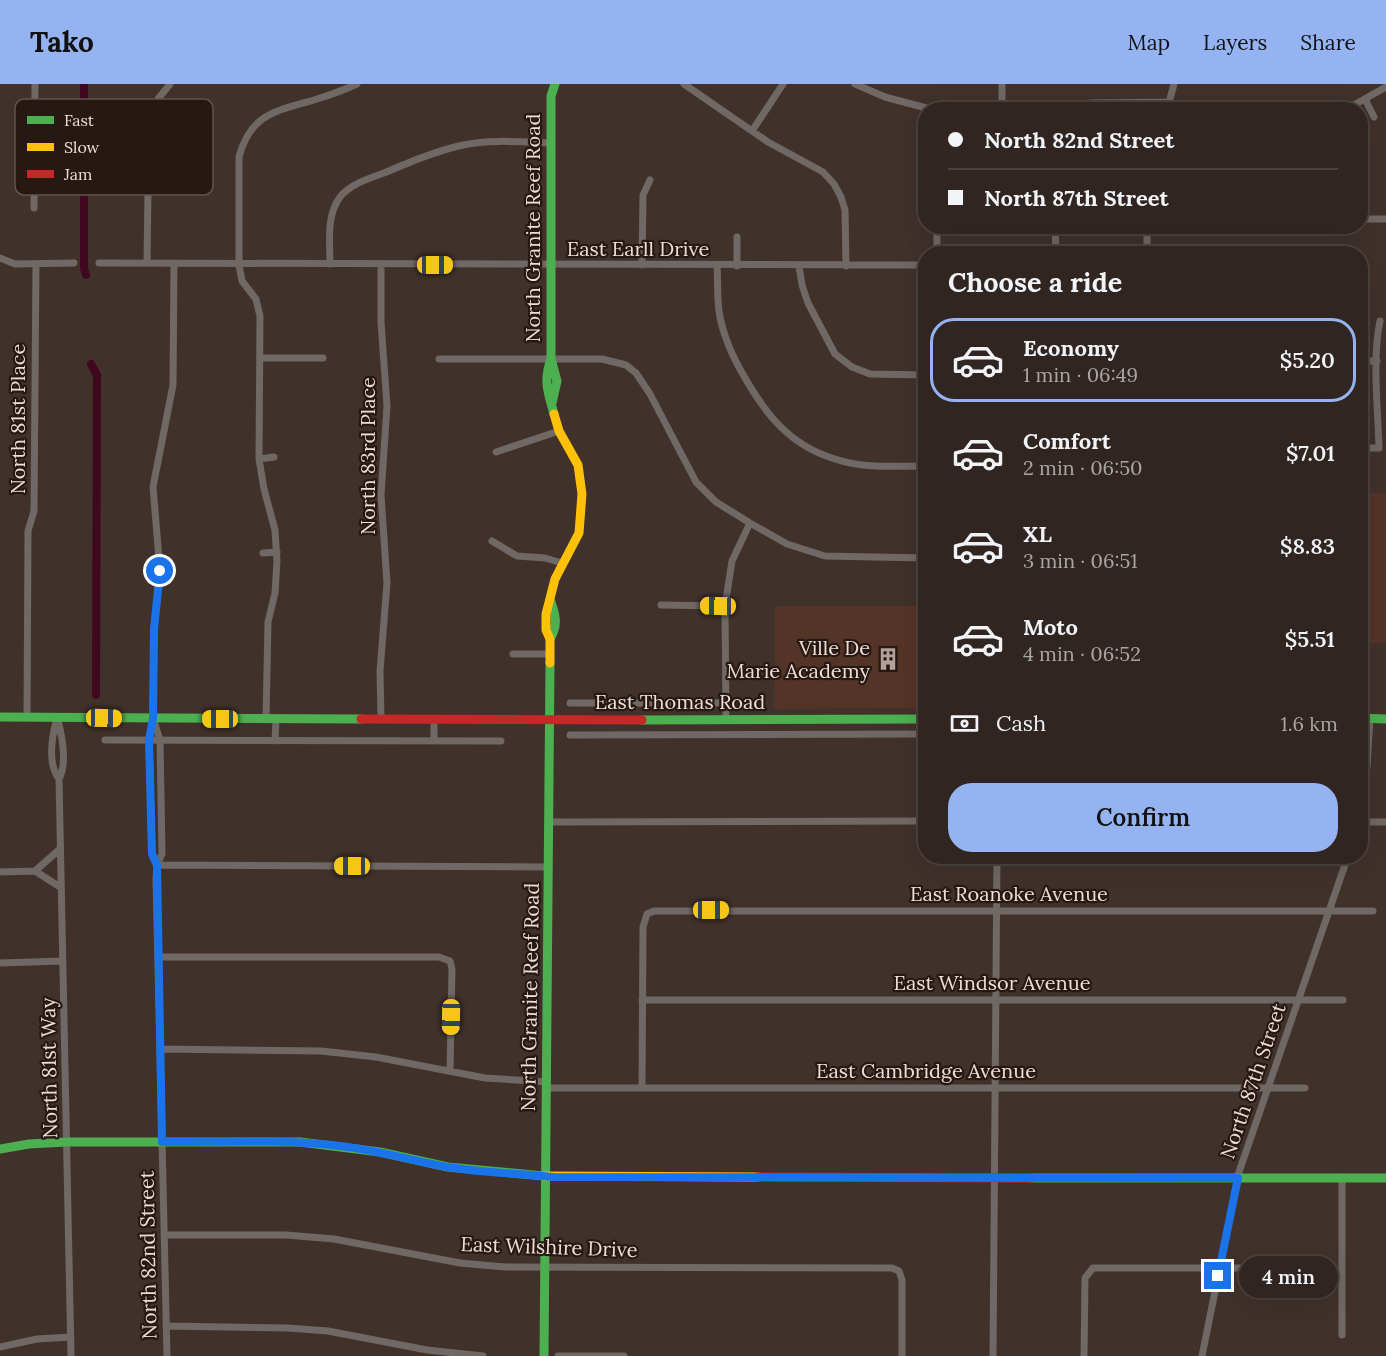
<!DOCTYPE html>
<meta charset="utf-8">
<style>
body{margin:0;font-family:Lora,serif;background:#382d29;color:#f1f3f6;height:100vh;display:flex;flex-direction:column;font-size:22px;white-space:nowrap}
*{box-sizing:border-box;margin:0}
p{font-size:20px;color:#a8a5a5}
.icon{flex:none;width:33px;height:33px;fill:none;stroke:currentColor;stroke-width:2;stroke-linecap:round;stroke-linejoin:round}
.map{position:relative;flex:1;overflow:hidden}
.details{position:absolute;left:918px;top:162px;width:450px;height:618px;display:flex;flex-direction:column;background:#302520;border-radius:24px;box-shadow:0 6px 24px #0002,0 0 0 2px #4b423e}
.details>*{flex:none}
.banner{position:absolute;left:918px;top:18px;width:450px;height:132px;border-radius:24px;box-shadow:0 6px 24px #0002,0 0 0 2px #4b423e;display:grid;align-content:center;height:132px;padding:0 30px;background:#302520}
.end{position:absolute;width:27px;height:27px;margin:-14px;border:8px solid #1a73e8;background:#fff;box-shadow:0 0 0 3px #fff}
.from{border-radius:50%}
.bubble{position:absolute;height:42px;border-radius:21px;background:#302520;box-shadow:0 6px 24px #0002,0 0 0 2px #4b423e;font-size:20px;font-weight:600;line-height:42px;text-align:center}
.car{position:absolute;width:18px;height:36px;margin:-18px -9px;border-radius:8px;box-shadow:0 0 4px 2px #0007;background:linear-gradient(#f5c518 24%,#345 0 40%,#f5c518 0 76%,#345 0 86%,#f5c518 0)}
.banner b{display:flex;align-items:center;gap:21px;height:57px;font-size:22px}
.banner b+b{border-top:2px solid #4b423e}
.banner i{width:15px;height:15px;background:#f1f3f6}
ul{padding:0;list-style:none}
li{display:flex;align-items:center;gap:18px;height:84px;margin:0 12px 9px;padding:0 18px;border:3px solid transparent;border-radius:24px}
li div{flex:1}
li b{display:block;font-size:22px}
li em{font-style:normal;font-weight:600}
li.current{border-color:#95b2f1}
li>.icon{width:54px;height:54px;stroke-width:1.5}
h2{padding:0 30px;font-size:27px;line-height:72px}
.pay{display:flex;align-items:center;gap:15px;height:66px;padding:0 30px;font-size:22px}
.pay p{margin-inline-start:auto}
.button{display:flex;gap:12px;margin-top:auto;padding:12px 30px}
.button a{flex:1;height:69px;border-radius:24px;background:#95b2f1;color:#111;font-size:24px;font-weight:600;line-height:69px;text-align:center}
header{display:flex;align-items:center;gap:36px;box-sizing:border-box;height:84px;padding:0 30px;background:#95b2f1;color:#111}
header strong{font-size:28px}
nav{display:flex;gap:33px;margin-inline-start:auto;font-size:21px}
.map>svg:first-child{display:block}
.built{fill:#543427}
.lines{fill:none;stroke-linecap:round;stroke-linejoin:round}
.canal{stroke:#3f081f;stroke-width:8}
.street{stroke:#706865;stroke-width:7}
.fast{stroke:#4caf50;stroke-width:9}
.slow{stroke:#ffc107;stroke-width:9}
.jam{stroke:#c62828;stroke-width:9}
.route{stroke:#1a73e8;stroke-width:8}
.labels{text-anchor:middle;stroke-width:4.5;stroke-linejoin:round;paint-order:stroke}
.street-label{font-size:20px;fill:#efdcd5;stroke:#261914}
.poi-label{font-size:20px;fill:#efdcd5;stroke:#261914;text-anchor:end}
.key{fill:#261914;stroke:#62544e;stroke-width:1.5}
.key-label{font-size:16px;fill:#efdcd5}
</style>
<header>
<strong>Tako</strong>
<nav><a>Map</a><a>Layers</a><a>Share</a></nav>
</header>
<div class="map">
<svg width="1386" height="1272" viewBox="0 0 1386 1272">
<rect width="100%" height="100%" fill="#40312b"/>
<path class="built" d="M1361,409H1386V559H1361Z
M775,522H925V624L774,625Z"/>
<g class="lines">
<path class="canal" d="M84,0V184L86,191
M91,280L97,291L96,611"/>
<path class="street" d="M684,0L768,58L823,88L834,100L841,113L845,126L846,182
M855,0L885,13L934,26
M1002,0V26
M1365,15L1374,33
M1090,19L1169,18
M1167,26L1174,0
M1345,26L1386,3
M752,47L783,0
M34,124L35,0
M1360,135H1386
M1055,142L1056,170
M937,170V142
M1147,170V142
M0,174L15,180L74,179
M99,179L926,181
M147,179L149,38L158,15L170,0
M330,180C330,158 326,132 340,113C350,100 370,94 384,89C410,78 436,67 463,61C491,55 522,58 550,59
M642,181L643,111L650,96
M717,182C718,197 717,212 719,227C722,248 731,269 741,287C764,328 788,361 835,375C864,385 895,382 926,382
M737,182V153
M799,182L802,201L808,219L835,270L852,283L870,290L926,291
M260,274H323
M439,275H602L626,281L636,289L650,310L696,398L716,418L750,439L787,460L825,472L926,474
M1360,277H1377
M1360,364H1379C1378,326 1372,274 1380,237
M496,368L559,347
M259,375L274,373
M492,457L517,472L545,474L562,479
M263,469L277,468
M661,521L725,522
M513,570H550
M570,619H726
M27,633L28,447L34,427L36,180
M57,633C62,651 68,678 59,695L71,1272
M57,634C52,652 47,679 59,695
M153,634L160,656L162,770L157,781L156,795L167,1272
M266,635L268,538L275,509L277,477L275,446L264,405L259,375L260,232L256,215L242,197L239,181V73C251,28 278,27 317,15C330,11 344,6 357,0
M381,635L380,587L387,499L381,411L387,322L381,238V181
M434,636V657
M726,636L725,522L732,477L750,439
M570,651L926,650
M105,656L501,657
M275,657L276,635
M1360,726L1367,683L1370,634
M549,738L926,737
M1360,738H1386
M157,781L152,770L149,656L153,634L154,545L160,487L153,403L173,301L174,179
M157,781L549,783
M35,787L60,765
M0,788L35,787L60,803
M159,873H439L450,877L452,885L450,987
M0,879L63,877
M642,916H1343
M160,965L321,967L376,973L485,994L547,998
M547,1004H1305
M642,1004L643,843L647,830L654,827H1373
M164,1151H286L334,1155L460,1179L505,1183L892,1184L899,1187L902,1196V1272
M166,1242L288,1244L328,1247L427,1266L483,1272
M1342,1251V1093
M0,1263L37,1255L71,1253
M558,1272H624
M993,1272L997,772
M1084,1272L1085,1194L1093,1184H1247
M1202,1272L1239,1088L1348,772"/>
<path class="fast" d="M551,275L557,297L552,319
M554,330C548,308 543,297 551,275V12L555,0
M550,555C558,542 556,532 551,518
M0,633L361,635
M1360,634L1386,635
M642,636L926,635
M0,1065L29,1060L67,1058H300L380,1068L448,1083L544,1092
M1032,1094H1386
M544,1272L550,579"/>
<path class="slow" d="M550,579V555L546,546V530L555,495L579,449L582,410L578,381L559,347L554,330
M544,1092L758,1093"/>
<path class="jam" d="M361,635L642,636
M758,1093L1032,1094"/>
</g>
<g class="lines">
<path class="route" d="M160,487L154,545L153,634L149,656L152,770L157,781L162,1058C221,1058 281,1055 340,1062C377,1066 412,1077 448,1083C483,1089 518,1089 553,1093L1238,1094L1218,1192"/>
</g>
<defs>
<g id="building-bare" transform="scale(1.8)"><path d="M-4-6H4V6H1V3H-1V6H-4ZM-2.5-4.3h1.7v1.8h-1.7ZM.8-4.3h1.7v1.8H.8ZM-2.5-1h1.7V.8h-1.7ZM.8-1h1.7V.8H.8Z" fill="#b2a09a" stroke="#261914" stroke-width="2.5" paint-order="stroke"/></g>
</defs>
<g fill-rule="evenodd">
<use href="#building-bare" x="888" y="575"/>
</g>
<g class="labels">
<g class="street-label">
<text transform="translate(533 144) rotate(-90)" y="7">North Granite Reef Road</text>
<text x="638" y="172">East Earll Drive</text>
<text transform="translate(18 335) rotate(-90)" y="7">North 81st Place</text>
<text transform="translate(368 372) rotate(-90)" y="7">North 83rd Place</text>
<text x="680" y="625">East Thomas Road</text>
<text x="1009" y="817">East Roanoke Avenue</text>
<text x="992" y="906">East Windsor Avenue</text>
<text transform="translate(530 913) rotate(-89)" y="7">North Granite Reef Road</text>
<text transform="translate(49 984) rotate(-91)" y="7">North 81st Way</text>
<text x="926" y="994">East Cambridge Avenue</text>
<text transform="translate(1253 997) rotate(-71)" y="7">North 87th Street</text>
<text transform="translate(549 1163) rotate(2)" y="7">East Wilshire Drive</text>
<text transform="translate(148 1171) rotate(-91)" y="7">North 82nd Street</text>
</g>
<g class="poi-label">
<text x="870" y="571">Ville De<tspan x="870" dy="23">Marie Academy</tspan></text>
</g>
</g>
<rect x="15" y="15" width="198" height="96" rx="9" class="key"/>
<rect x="27" y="32" width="27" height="8" fill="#4caf50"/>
<rect x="27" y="59" width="27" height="8" fill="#ffc107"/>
<rect x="27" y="86" width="27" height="8" fill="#c62828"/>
<g class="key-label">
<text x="64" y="42">Fast</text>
<text x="64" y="69">Slow</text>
<text x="64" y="96">Jam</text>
</g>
</svg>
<i class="end from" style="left:160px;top:487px"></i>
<i class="end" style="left:1218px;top:1192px"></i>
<div class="bubble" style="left:1239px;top:1172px;width:99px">4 min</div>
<i class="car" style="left:435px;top:181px;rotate:90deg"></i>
<i class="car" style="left:718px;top:522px;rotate:271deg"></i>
<i class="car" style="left:104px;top:634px;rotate:91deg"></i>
<i class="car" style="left:220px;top:635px;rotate:270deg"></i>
<i class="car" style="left:352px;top:782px;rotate:270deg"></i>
<i class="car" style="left:711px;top:826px;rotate:90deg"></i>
<i class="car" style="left:451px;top:933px;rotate:181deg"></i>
<div class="banner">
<b><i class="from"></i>North 82nd Street</b>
<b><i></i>North 87th Street</b>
</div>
<section class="details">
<h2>Choose a ride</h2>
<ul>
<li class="current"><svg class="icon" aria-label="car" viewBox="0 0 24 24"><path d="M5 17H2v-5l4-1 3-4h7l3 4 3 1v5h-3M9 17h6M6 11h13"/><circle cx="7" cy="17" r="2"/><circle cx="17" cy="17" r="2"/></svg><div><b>Economy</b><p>1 min · 06:49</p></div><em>$5.20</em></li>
<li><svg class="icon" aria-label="car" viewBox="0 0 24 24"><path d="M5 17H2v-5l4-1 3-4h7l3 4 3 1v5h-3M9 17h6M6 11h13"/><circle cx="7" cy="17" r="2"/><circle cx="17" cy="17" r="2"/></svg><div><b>Comfort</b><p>2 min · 06:50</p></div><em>$7.01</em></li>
<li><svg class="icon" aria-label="car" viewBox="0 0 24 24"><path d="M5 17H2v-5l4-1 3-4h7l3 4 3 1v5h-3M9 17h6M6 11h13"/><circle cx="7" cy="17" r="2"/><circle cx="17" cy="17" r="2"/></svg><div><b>XL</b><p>3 min · 06:51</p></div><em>$8.83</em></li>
<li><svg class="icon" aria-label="car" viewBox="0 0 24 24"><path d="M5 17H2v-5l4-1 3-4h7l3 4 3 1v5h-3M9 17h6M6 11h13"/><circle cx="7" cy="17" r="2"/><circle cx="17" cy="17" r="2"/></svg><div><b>Moto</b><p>4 min · 06:52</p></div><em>$5.51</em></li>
</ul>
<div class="pay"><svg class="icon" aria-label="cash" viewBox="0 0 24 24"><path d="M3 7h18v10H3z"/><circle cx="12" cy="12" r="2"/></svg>Cash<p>1.6 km</p></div>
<div class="button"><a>Confirm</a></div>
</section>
</div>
